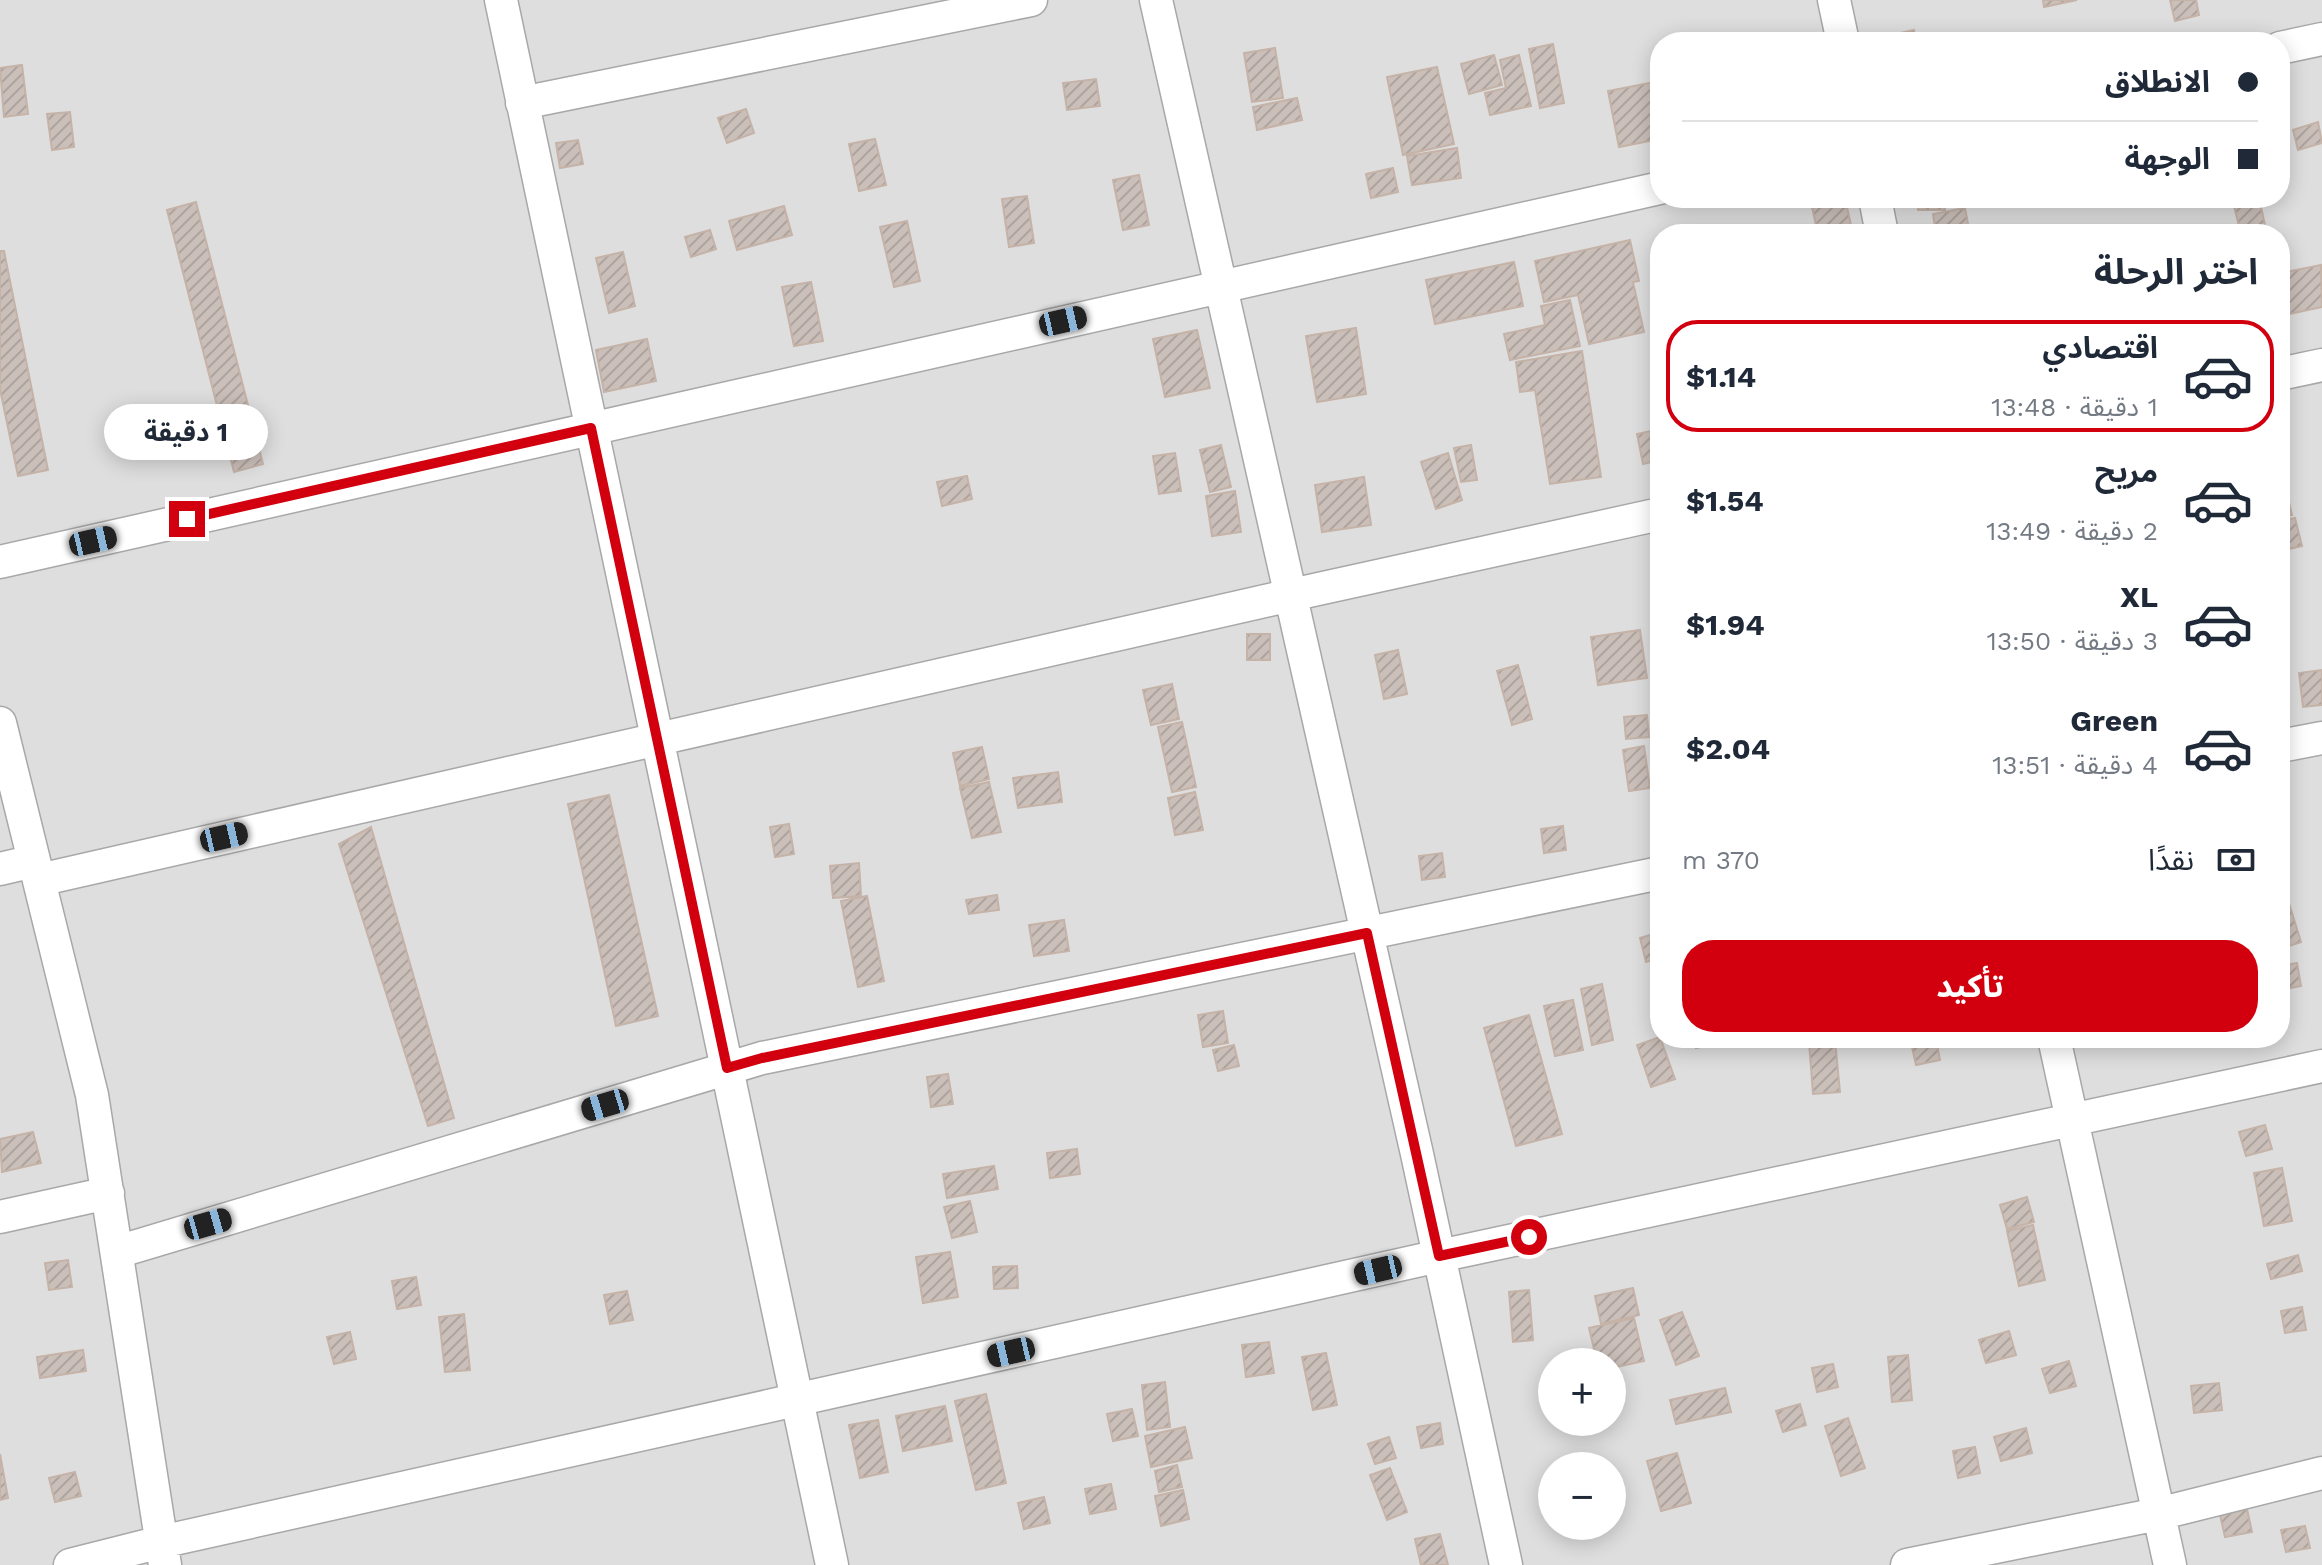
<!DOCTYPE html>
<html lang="ar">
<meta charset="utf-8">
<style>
body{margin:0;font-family:"Work Sans","Noto Sans Arabic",sans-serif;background:#f6f6f7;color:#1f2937;direction:rtl;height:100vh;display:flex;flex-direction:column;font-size:30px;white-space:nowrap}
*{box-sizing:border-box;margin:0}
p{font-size:26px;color:#747a83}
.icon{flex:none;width:44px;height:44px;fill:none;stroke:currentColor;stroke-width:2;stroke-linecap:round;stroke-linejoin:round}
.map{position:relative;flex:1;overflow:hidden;direction:ltr}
.sheet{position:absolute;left:1650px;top:224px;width:640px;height:824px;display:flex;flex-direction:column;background:#fff;border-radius:32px;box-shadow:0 4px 20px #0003;direction:rtl}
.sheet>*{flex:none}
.banner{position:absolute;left:1650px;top:32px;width:640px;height:176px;border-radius:32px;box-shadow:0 4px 20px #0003;direction:rtl;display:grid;align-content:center;height:176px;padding:0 32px;background:#fff}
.controls{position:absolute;left:1538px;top:1348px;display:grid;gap:16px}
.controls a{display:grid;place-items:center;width:88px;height:88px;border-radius:50%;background:#fff;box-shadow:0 4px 20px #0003;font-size:40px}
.end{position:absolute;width:36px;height:36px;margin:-18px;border:10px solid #d2000f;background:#fff;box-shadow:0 0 0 4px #fff}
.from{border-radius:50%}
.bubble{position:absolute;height:56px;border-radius:28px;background:#fff;box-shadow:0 4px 20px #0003;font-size:26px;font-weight:700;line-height:56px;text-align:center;direction:rtl}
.car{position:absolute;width:24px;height:48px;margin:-24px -12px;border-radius:10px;box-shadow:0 0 6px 2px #0007;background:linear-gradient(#222 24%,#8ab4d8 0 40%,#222 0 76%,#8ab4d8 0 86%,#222 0)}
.banner b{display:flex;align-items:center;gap:28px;height:76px;font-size:30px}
.banner b+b{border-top:2px solid #e0e1e3}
.banner i{width:20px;height:20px;background:#1f2937}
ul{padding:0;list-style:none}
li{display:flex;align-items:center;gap:24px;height:112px;margin:0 16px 12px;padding:0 16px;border:4px solid transparent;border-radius:32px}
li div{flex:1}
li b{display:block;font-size:30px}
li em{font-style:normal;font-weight:700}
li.active{border-color:#d2000f}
li>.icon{width:72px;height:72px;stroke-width:1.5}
h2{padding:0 32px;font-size:36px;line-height:96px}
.pay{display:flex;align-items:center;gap:20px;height:88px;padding:0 32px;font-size:30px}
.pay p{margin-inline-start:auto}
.primary-button{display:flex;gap:16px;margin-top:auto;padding:16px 32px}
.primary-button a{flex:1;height:92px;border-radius:32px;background:#d2000f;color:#fff;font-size:32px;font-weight:700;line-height:92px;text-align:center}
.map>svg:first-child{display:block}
.residential{fill:#dfdede;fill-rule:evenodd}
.building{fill:url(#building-hatch);stroke:#c5b3a8;stroke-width:2}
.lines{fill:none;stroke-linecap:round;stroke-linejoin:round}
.street-casing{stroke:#a8a8a8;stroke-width:35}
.street{stroke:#fff;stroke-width:32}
.route{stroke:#d2000f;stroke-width:10}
</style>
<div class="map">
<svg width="2322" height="1565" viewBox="0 0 2322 1565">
<defs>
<pattern id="building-hatch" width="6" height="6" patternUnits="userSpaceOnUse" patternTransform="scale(2)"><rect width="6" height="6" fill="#cbbfb9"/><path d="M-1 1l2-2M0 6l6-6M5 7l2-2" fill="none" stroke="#aea49f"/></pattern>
</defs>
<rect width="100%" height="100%" fill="#f2eee7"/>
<path class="residential" d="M0,0H2322V1565H0ZM1660,42H2280V198H1660ZM1660,234H2280V1038H1660ZM1552,1362H1612V1422H1552ZM1552,1466H1612V1526H1552Z"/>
<path class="building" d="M2043,0H2077L2044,7Z
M2170,0H2196L2199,15L2175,21Z
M1914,30L1916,42H1892L1891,35Z
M1553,44L1564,103L1540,108L1529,49Z
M1275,48L1283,98L1252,102L1244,53Z
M1494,55L1502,85L1469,94L1461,64Z
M1519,55L1531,106L1490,115L1485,93L1506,88L1500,60Z
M22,65L28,114L4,117L0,68Z
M1437,67L1454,144L1403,155L1387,77Z
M1096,79L1100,106L1067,110L1063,83Z
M1660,81V139L1619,147L1608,91Z
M1297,98L1302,120L1257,130L1253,107Z
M746,109L754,133L727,143L718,118Z
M70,112L74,147L52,150L47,114Z
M2318,122L2322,143L2298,150L2293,130Z
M875,139L886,185L859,191L849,144Z
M578,140L583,164L560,168L556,143Z
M1457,148L1461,178L1412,185L1407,156Z
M1393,168L1398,192L1371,198L1366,174Z
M1139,175L1149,225L1123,230L1113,180Z
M1027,196L1034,243L1009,247L1002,199Z
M1810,198H1845L1853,234H1818Z
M1919,198H1945V210H1918Z
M2232,198H2259L2267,234H2241Z
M196,202L263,464L234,472L167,210Z
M784,206L792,235L737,250L729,221Z
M1965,208L1970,234H1936L1933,214Z
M907,221L920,281L894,287L880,227Z
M710,230L716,249L691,257L685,237Z
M1630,240L1639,281L1633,282L1644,332L1589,344L1578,295L1544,302L1535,261Z
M0,251H4L48,470L18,476L0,389Z
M623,252L635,306L609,313L596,258Z
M1514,262L1523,306L1435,324L1426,280Z
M2321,265L2322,307L2289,314L2281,273Z
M811,282L823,341L794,346L782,287Z
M1570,300L1580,346L1510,360L1504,334L1545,325L1541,306Z
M1356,328L1366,394L1317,402L1306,336Z
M1197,330L1210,388L1165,397L1153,339Z
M647,339L656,381L604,392L596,350Z
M1582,351L1601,477L1550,484L1535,390L1520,392L1516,362Z
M1660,429V460L1643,464L1637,434Z
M1221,445L1231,487L1210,492L1200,450Z
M1471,445L1477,480L1461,482L1454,448Z
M1175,453L1181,491L1159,494L1153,456Z
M1448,453L1462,500L1436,509L1421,462Z
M967,476L972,499L942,506L937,482Z
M1364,477L1371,525L1322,532L1315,485Z
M1235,491L1241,532L1212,536L1206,496Z
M2287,494L2292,515L2280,517V495Z
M2295,518L2302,546L2280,551V521Z
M1640,630L1647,678L1598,685L1591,637Z
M1247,634H1270V660H1247Z
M1398,650L1407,694L1384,699L1375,655Z
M1518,665L1532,719L1512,725L1497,671Z
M2322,670V705L2303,707L2299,673Z
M1172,684L1179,719L1151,725L1143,690Z
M1647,715L1649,737L1626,739L1624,717Z
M1182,722L1196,787L1172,792L1158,727Z
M1644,746L1650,788L1629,791L1623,750Z
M982,747L989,779L960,786L953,753Z
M1058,772L1062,802L1018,808L1013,778Z
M989,782L1001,832L972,838L960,788Z
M1195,792L1203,830L1175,835L1168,798Z
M609,795L658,1016L616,1026L568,804Z
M789,824L794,854L775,857L770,827Z
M1563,826L1566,850L1544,853L1541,829Z
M371,827L454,1118L428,1126L339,844Z
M1442,853L1445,877L1422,880L1419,856Z
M859,863L861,896L833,898L830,866Z
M997,895L999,910L969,914L966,900Z
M867,896L884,981L858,987L841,901Z
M2288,900L2301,942L2280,949V903Z
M1064,920L1069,951L1034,956L1029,925Z
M1660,932V958L1646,962L1640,938Z
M2297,963L2301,986L2280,990V966Z
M1602,984L1613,1040L1592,1045L1581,989Z
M1573,1000L1583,1050L1555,1056L1544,1006Z
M1223,1011L1228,1043L1203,1047L1198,1015Z
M1529,1015L1562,1134L1516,1146L1484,1028Z
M1660,1037L1675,1079L1651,1087L1637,1045Z
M1694,1038H1719L1720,1043L1696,1048Z
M1910,1038H1936L1940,1060L1916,1065Z
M1835,1040L1840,1092L1813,1094L1809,1042Z
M1234,1045L1239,1066L1218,1071L1213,1050Z
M948,1074L953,1104L931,1107L927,1077Z
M2265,1125L2272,1149L2246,1156L2239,1132Z
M33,1132L41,1163L2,1172L0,1139Z
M1077,1149L1080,1174L1050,1178L1047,1153Z
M994,1166L998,1189L947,1198L943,1174Z
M2282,1168L2292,1221L2264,1226L2254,1173Z
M2027,1197L2034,1222L2007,1229L2000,1205Z
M970,1201L977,1232L952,1238L944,1207Z
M2033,1225L2045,1280L2019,1286L2007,1231Z
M950,1252L958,1297L923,1303L916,1257Z
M2298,1255L2302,1271L2271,1279L2267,1264Z
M68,1260L72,1287L49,1290L45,1263Z
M1017,1266L1018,1288L994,1289L993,1267Z
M416,1277L421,1305L397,1309L392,1281Z
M1633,1288L1639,1315L1601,1324L1595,1296Z
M1529,1290L1533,1340L1513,1342L1509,1292Z
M627,1291L633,1320L610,1324L604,1295Z
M2302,1307L2306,1330L2285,1333L2281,1311Z
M1682,1312L1699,1356L1676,1365L1660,1320Z
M464,1314L470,1370L445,1372L439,1317Z
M1634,1318L1644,1361L1612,1368V1362H1597L1589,1328Z
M2009,1331L2016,1355L1986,1363L1979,1340Z
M350,1332L356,1359L334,1364L327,1337Z
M1269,1342L1274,1373L1246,1377L1242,1345Z
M83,1350L86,1371L40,1378L37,1357Z
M1326,1353L1337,1405L1313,1410L1302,1357Z
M1908,1355L1912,1400L1892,1402L1888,1357Z
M2069,1361L2076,1386L2050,1393L2042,1369Z
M1833,1364L1838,1387L1817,1392L1812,1368Z
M1165,1382L1170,1427L1147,1430L1142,1385Z
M2219,1383L2222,1410L2194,1413L2191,1386Z
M1725,1388L1731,1412L1676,1424L1670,1400Z
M986,1394L1006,1483L976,1490L955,1401Z
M1800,1404L1806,1425L1783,1432L1776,1411Z
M945,1406L952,1441L903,1451L896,1416Z
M1132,1409L1138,1436L1113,1441L1107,1414Z
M1848,1418L1865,1468L1841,1476L1825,1426Z
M878,1420L888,1472L860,1478L849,1425Z
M1440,1423L1443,1444L1421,1448L1417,1427Z
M1185,1427L1192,1458L1151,1467L1145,1436Z
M2026,1428L2032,1453L2001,1461L1994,1437Z
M1389,1437L1396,1458L1375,1464L1368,1444Z
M1975,1447L1980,1473L1958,1478L1953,1451Z
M1677,1453L1691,1503L1661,1511L1647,1461Z
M0,1454L8,1498L0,1500Z
M1177,1465L1182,1487L1159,1492L1155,1471Z
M1390,1468L1407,1512L1387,1520L1370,1475Z
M75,1472L81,1496L55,1502L49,1478Z
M1111,1484L1116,1509L1090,1514L1085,1489Z
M1183,1490L1189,1519L1161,1526L1155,1496Z
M1044,1497L1050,1523L1024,1529L1018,1503Z
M2247,1509L2252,1532L2225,1537L2220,1515Z
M2305,1526L2310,1548L2286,1552L2281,1530Z
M1440,1534L1448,1565H1421L1415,1539Z"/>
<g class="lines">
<g class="street-casing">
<path id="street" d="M501,0L832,1565
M1156,0L1417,1154L1506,1565
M1834,0L1843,42
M2280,48L2322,39
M522,103L1031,0
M1875,198L1882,234
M2280,374L2322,365
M0,562L1660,188
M0,723L92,1095L165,1565
M2280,746L2322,738
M0,869L34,861
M39,880L1291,595L1660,514
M2054,1038L2170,1565
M0,1217L108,1193
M117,1252L762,1058L1660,873
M70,1565L161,1542L1439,1256L2322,1066
M1907,1565L2158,1514L2322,1473"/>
</g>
<use href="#street" class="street"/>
</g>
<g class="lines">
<path class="route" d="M187,519L591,428L727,1068L762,1058L1367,933L1439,1256L1529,1237"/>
</g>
</svg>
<div class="controls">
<a>+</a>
<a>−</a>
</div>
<i class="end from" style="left:1529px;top:1237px"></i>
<i class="end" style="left:187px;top:519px"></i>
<div class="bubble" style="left:104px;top:404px;width:164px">1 دقيقة</div>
<i class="car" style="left:1063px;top:321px;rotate:77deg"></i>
<i class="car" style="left:93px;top:541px;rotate:77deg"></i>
<i class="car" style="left:224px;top:837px;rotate:77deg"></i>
<i class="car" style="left:605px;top:1105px;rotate:253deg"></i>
<i class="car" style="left:208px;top:1224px;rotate:74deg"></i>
<i class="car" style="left:1378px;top:1270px;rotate:257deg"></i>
<i class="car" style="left:1011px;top:1352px;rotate:257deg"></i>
<div class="banner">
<b><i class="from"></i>الانطلاق</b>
<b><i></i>الوجهة</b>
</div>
<section class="sheet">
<h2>اختر الرحلة</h2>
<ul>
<li class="active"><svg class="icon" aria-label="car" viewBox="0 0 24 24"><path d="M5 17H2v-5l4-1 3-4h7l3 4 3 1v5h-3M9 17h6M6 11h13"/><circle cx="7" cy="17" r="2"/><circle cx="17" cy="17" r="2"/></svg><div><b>اقتصادي</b><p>1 دقيقة · 13:48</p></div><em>$1.14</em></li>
<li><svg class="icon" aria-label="car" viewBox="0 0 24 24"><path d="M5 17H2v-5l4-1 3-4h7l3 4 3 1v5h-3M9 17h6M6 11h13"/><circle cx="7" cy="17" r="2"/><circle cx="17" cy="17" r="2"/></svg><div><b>مريح</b><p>2 دقيقة · 13:49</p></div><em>$1.54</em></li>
<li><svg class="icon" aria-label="car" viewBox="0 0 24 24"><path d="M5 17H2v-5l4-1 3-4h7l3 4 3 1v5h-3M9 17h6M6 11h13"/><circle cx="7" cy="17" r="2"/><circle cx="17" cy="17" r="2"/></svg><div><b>XL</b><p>3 دقيقة · 13:50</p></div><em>$1.94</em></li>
<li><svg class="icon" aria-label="car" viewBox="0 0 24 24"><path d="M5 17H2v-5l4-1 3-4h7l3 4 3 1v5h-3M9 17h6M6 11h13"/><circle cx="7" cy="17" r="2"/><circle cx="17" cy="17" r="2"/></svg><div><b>Green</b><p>4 دقيقة · 13:51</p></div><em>$2.04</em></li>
</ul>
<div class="pay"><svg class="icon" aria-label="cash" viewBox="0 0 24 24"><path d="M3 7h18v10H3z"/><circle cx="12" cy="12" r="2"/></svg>نقدًا<p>370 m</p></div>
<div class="primary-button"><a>تأكيد</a></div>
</section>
</div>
